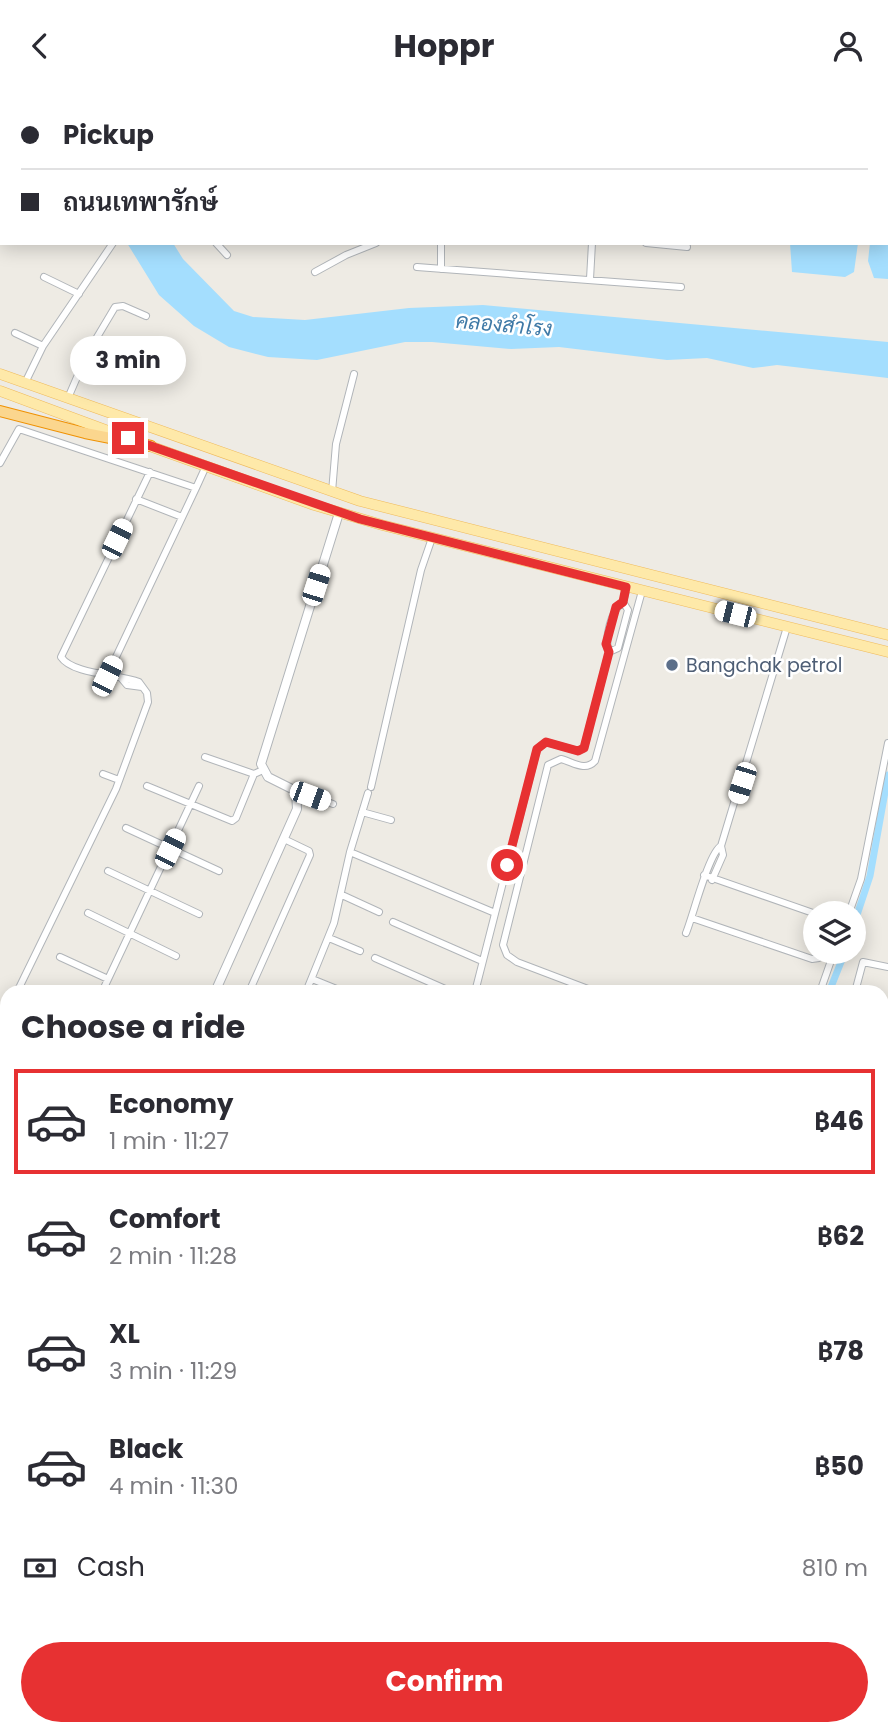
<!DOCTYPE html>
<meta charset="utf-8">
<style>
body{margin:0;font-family:Poppins,Sarabun,sans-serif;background:#f2f2f3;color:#2b2b33;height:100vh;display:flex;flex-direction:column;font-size:26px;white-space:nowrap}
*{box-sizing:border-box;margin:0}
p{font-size:23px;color:#7c7c81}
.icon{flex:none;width:38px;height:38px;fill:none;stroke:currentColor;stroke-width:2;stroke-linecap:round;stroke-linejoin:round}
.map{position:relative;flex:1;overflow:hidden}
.details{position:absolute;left:0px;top:894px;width:889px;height:751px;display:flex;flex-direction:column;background:#fff;border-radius:21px 21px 0 0;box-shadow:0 4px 18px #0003}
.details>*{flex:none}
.top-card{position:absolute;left:0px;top:0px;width:889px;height:154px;box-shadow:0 4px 18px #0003;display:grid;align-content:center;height:154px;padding:0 21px;background:#fff}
.buttons{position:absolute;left:803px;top:810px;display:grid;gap:14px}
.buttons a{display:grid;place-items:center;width:63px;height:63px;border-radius:50%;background:#fff;box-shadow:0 4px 18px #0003;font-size:35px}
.end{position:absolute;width:32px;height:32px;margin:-16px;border:9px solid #e73132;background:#fff;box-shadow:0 0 0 4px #fff}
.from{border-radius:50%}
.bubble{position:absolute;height:49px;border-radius:24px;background:#fff;box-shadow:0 4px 18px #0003;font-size:23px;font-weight:700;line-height:49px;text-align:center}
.car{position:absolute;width:21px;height:42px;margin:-21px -10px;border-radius:9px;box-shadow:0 0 5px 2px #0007;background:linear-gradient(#fff 24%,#345 0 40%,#fff 0 76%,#345 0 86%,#fff 0)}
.top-card b{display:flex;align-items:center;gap:24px;height:66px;font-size:26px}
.top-card b+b{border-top:2px solid #e1e1e2}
.top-card i{width:18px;height:18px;background:#2b2b33}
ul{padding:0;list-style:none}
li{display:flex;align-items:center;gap:21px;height:105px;margin:0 14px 10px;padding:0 7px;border:4px solid transparent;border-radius:0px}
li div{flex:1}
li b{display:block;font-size:26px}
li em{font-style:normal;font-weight:700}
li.selected{border-color:#e73132}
li>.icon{width:63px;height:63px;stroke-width:1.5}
h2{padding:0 21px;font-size:32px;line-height:84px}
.pay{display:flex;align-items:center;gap:18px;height:77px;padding:0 21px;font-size:26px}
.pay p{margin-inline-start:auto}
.action{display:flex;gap:14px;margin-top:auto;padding:14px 21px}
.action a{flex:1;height:80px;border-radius:42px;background:#e73132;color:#fff;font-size:28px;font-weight:700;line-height:80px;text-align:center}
header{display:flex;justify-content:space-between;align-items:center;height:91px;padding:0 21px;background:#fff;font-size:32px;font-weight:700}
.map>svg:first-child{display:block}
.water{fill:#a4defe}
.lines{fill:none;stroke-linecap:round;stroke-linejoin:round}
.stream{stroke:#a4defe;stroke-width:2}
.canal{stroke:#a4defe;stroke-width:7}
.river{stroke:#a4defe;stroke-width:12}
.minor-casing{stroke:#b1b5b9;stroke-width:8}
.tertiary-casing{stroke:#b1b5b9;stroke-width:10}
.primary-casing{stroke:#efba5c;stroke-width:11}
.motorway-casing{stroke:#ef9103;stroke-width:12}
.minor{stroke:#fff;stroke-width:6}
.tertiary{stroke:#fff;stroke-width:8}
.primary{stroke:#fee9a9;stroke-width:10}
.motorway{stroke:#fbd68e;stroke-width:10}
.route{stroke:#e73132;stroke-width:9}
.service-dot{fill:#5c6f8a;stroke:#fff;stroke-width:2.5}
.labels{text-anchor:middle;stroke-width:5;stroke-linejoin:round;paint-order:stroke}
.service-label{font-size:19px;fill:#4e5e75;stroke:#fff;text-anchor:start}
.water-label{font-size:21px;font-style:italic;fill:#3f7aa7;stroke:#fff}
</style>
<header><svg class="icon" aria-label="back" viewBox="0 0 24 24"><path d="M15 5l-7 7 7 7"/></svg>Hoppr<svg class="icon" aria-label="person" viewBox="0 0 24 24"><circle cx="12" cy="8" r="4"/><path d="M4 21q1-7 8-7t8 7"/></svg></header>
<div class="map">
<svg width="888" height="1644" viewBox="0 0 888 1644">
<rect width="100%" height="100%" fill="#eeebe4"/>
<path class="water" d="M888,19V188L874,187L868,170L870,152H887Z
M127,152H173L183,168L234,220L253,226L305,229L409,217L483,214L888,251V287L777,274L753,277L707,267L667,269L559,256L511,258L432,251H405L317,269L268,266L229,256L194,235L159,204Z
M790,152H858L854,181L845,186L792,181Z
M503,1638H592L587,1644H510Z
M611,1638H689L695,1644H607Z"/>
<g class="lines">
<path class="stream" d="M114,2L116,0"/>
<path class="canal" d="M854,833L870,785L888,684
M829,901L845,861"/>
<path class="river" d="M882,1527L888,1532"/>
<g class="minor-casing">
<path id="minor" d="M270,2L271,0
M341,2L343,0
M600,2L601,0
M605,2V0
M653,2V0
M216,152L227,164
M646,152L687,156
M417,176L681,196
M441,178V152
M315,181L346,164L376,152
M44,186L79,203
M590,188L592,152
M15,242L43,255
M25,292L43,255L113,152
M68,307L87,263L115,216L123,215L146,225
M0,372L19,338L196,397L206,375
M332,401L336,353L354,283
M136,408L182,426
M609,561L618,557L628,519L623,511
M107,585L196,397
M121,587L127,594L142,596
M205,666L254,683
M103,683L119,689
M147,695L232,730L236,727L254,683L263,679
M371,696L421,479L432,447
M296,700L333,713
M362,721L391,729
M126,737L219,780
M350,761L495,822
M108,780L199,823
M704,784L816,823
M712,789L723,764L721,755
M342,804L379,821
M88,822L176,865
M849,822L861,788L888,652
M692,827L812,868L819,867L821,861
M393,831L482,870
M686,842C693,825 709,761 721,755L787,536
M329,847L360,860
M60,866L108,888
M375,867L452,901
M312,888L344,901
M17,901L116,698L148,611L147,602L139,591C120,583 73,584 61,566L150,381
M102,901L199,695
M249,901L310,764L309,760L284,748
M306,901L334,832L350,761L368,702
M475,901L537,658L546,651L578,660L584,657L609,561C604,548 611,519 623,511L627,496
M596,901L517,871L507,864L503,854L548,674L561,668C573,671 585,681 595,670L642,500
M820,901L834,861
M855,901L863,871L888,876
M882,921L888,923
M0,938L7,923
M882,967L888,969
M882,1010L888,1012
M0,1038L7,1042
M882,1054H888
M882,1095L888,1096
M0,1119L7,1104
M0,1157L7,1160
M882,1165L888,1166
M0,1208L7,1211
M882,1223L888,1224
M882,1302L888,1303
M0,1332L7,1335
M882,1333L888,1334
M882,1379L888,1360
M882,1389L888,1390
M882,1415L888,1416
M0,1424L7,1426
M882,1454L888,1459
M882,1473L888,1465
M0,1476L7,1478
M882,1506L888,1511
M0,1525L7,1527
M0,1537L7,1539
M0,1576L7,1578
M882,1614L888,1607
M0,1618L7,1620
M375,1638L400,1644
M766,1638L773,1644
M33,1644L35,1638
M80,1644L82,1638
M128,1644L130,1638
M175,1644L177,1638
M261,1644L264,1638
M405,1644L407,1638
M715,1644L720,1638"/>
</g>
<g class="tertiary-casing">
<path id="tertiary" d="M215,901L297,718L296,700L268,686L261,673L339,422
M0,1314L7,1299"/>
</g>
<g class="primary-casing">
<path id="primary" d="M0,283L360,410L888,544
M0,300L127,347
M144,353L314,414L382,434L888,561"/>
</g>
<g class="motorway-casing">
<path id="motorway" d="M0,320L85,342L151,355"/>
</g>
<use href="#minor" class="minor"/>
<use href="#tertiary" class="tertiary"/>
<use href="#primary" class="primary"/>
<use href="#motorway" class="motorway"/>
</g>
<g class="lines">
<path class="route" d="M128,347L360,428L626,496L623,511L616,516L606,553L609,561L584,657L578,660L546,651L537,658L507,774"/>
</g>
<circle class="service-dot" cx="672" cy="574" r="7"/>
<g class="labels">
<g class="service-label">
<text x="686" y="581">Bangchak petrol</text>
</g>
<g class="water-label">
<text transform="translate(504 234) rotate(5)" y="7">คลองสำโรง</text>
</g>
</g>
</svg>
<div class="buttons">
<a><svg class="icon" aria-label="layers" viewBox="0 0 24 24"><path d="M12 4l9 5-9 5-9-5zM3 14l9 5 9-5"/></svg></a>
</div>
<i class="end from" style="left:507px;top:774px"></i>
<i class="end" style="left:128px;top:347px"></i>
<div class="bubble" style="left:70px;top:245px;width:116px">3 min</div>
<i class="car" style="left:117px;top:448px;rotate:26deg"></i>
<i class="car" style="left:316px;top:494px;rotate:18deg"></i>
<i class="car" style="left:735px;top:523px;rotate:284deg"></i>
<i class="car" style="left:107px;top:585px;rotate:26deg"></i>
<i class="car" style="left:742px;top:692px;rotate:198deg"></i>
<i class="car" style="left:310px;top:705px;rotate:110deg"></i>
<i class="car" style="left:170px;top:758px;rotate:26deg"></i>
<div class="top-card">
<b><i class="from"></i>Pickup</b>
<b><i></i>ถนนเทพารักษ์</b>
</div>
<section class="details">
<h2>Choose a ride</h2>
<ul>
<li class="selected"><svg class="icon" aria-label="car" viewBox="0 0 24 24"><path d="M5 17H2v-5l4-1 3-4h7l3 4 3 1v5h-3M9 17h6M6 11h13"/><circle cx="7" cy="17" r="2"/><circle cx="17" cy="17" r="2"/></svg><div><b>Economy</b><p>1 min · 11:27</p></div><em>฿46</em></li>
<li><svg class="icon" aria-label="car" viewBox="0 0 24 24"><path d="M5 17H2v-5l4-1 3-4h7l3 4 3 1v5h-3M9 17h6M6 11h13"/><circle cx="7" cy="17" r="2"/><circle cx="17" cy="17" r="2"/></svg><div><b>Comfort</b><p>2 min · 11:28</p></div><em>฿62</em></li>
<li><svg class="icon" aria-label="car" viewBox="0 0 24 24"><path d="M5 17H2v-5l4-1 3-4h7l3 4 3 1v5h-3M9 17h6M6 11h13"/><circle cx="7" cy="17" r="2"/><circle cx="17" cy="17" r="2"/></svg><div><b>XL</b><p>3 min · 11:29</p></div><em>฿78</em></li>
<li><svg class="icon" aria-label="car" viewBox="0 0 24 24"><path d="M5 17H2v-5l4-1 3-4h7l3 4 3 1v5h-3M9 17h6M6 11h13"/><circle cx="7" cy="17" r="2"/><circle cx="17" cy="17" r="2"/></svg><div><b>Black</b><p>4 min · 11:30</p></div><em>฿50</em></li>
</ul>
<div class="pay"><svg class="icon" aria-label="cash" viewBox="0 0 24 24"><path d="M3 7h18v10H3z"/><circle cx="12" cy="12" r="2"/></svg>Cash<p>810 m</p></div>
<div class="action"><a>Confirm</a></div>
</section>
</div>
